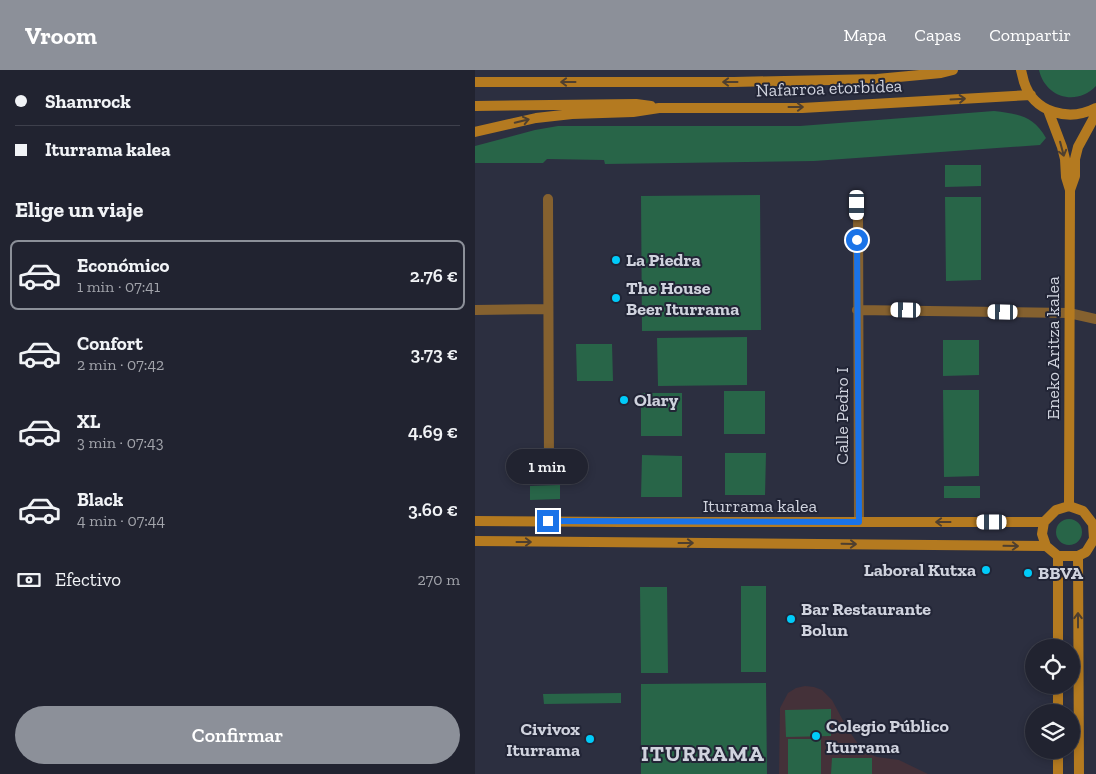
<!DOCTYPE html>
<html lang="es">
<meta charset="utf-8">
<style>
body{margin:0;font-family:"Zilla Slab",serif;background:#2d2f3c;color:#f1f3f6;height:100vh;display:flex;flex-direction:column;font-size:19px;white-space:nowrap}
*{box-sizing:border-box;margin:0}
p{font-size:16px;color:#a2a4ab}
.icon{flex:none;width:28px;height:28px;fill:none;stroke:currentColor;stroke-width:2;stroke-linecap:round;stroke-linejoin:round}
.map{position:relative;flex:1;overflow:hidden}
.panel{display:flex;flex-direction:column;background:#212330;width:475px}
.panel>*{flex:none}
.banner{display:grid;align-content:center;height:110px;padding:0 15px;background:#212330}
.buttons{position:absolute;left:550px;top:569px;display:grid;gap:10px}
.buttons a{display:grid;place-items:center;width:55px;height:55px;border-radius:50%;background:#212330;box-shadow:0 2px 8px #0003,0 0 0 1px #3e404c;font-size:25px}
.end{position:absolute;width:22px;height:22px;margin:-11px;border:6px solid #1a73e8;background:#fff;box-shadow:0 0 0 2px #fff}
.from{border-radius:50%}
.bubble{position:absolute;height:35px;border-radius:18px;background:#212330;box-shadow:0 2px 8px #0003,0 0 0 1px #3e404c;font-size:16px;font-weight:600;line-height:35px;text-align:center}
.car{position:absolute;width:15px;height:30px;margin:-15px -8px;border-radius:6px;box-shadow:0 0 4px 1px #0007;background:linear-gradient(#fff 24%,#345 0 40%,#fff 0 76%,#345 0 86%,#fff 0)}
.banner b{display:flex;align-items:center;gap:18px;height:48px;font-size:19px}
.banner b+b{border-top:1px solid #3e404c}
.banner i{width:12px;height:12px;background:#f1f3f6}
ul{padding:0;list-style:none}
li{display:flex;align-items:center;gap:15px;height:70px;margin:0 10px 8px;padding:0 5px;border:2px solid transparent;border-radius:8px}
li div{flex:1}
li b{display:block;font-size:19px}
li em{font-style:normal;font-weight:600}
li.active{border-color:#8c9099}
li>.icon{width:45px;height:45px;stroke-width:1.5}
h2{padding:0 15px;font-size:22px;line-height:60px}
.pay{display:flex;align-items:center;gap:12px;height:55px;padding:0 15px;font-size:19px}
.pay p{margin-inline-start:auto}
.cta{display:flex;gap:10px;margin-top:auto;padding:10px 15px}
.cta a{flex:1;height:58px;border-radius:30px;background:#8c9099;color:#fff;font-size:20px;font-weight:600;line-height:58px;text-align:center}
header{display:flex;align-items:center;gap:30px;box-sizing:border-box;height:70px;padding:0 25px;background:#8c9099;color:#fff}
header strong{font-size:24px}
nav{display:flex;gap:28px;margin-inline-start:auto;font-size:18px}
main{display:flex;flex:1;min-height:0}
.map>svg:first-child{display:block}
.education{fill:#443139}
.green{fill:#286548}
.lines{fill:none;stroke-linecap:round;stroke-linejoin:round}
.street{stroke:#85612f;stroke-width:10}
.secondary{stroke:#b47a20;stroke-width:10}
.oneway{stroke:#4e3f2f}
.route{stroke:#1a73e8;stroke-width:6}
.poi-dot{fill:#00cbf9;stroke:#222536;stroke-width:2}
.labels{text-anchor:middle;stroke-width:4;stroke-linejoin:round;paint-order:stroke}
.street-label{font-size:18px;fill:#d0d3de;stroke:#222536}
.poi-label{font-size:18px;font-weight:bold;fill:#d0d3de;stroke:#222536;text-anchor:start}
.district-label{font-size:22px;font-weight:bold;letter-spacing:1px;fill:#d0d3de;stroke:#222536}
</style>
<header>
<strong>Vroom</strong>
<nav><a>Mapa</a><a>Capas</a><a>Compartir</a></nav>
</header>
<main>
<section class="panel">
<div class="banner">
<b><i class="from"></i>Shamrock</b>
<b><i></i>Iturrama kalea</b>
</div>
<h2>Elige un viaje</h2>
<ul>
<li class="active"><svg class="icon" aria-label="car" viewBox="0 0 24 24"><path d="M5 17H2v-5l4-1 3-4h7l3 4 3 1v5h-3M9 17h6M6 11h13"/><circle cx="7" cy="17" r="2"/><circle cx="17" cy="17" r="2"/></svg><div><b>Económico</b><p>1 min · 07:41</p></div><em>2.76 €</em></li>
<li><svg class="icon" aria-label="car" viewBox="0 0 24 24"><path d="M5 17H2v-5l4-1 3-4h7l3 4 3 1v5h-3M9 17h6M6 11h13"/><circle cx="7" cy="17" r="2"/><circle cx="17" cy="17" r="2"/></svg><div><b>Confort</b><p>2 min · 07:42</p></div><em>3.73 €</em></li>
<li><svg class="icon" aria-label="car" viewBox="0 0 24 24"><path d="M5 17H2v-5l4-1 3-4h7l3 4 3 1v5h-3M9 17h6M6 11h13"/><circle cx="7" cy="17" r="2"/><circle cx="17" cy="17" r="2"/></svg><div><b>XL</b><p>3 min · 07:43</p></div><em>4.69 €</em></li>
<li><svg class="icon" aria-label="car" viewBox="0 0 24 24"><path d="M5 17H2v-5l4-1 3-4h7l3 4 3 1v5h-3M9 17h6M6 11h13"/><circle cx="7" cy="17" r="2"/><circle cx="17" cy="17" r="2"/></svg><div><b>Black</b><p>4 min · 07:44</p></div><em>3.60 €</em></li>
</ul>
<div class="pay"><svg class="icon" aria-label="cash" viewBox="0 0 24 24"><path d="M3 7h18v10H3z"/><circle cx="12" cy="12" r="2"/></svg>Efectivo<p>270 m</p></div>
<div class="cta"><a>Confirmar</a></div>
</section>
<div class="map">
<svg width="621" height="704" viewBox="0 0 621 704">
<rect width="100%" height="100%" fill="#2c2f40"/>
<path class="education" d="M330,616L339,617L347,620L357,630L372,658L388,681L402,687L424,690L453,704H304L305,638L313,623L321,618Z"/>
<path class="green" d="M564,0H621V16C601,37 570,27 564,0Z
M519,41C542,44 558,45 571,68L565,75L339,91L130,94L129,90L72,89L68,93H0V76L60,60L83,56H325Z
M470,95H506V116L470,117Z
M285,125L286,260L167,261L166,126Z
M470,127H506V210L471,211Z
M272,267V315L183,316L182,268Z
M468,270H504V305L468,306Z
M101,274H137L138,311H102Z
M468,320H504V406L469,407Z
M249,321H290V364H249Z
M166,323H207V366H166Z
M250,383H291L290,425H250Z
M167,385L207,386V427H166Z
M85,415V429L55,430V416Z
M469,416H505V428H469Z
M581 462a13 13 0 1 1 26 0a13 13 0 1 1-26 0Z
M266,516H291V602H266Z
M165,517H192L193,603H166Z
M291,613L292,704H166V614Z
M146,623V633L69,634L68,624Z
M356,639V666L311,667L310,640Z
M313,669H346V704H313Z
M357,688H397V704H356Z"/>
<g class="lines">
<path class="street" d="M73,129L74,394
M383,135L384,452
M0,240L73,239
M382,240L594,243L621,249"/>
<path class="secondary" d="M546,0C547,4 548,8 549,12C559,43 594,52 621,38
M0,12H259L402,9L466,3L478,0
M0,36L161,34L176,36
M573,40L587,77L590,89L591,107L595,120L594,436
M0,62L61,48L97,44L158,42L184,38H327L556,25
M595,120L600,106V89L603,77L621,44
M594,436L608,441L618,454L619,469L611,482L603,486H583L571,476L567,464L569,452L581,440Z
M0,451L146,452H569
M0,471L571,476
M583,486V578
M603,486L604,704
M583,615V642
M583,680V704"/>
</g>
<defs><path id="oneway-shaft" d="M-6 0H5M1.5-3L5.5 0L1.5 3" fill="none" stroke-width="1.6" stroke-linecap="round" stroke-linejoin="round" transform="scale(1.25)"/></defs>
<g class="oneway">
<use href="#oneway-shaft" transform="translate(93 12) rotate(-180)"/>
<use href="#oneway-shaft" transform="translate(255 12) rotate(-180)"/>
<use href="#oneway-shaft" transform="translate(483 29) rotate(-3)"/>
<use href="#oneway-shaft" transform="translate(321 37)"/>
<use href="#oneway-shaft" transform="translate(47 51) rotate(-14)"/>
<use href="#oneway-shaft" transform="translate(587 79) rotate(75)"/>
<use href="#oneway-shaft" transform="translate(468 452) rotate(180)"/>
<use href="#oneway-shaft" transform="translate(49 472)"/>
<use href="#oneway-shaft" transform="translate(211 473)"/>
<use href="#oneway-shaft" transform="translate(374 474) rotate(1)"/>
<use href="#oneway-shaft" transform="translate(536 476) rotate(1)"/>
<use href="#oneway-shaft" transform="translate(603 550) rotate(-90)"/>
</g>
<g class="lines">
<path class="route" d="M73,451L384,452L382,170"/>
</g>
<g class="poi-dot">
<circle cx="141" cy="190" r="5"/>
<circle cx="141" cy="228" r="5"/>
<circle cx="149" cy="330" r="5"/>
<circle cx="511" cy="500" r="5"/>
<circle cx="553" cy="503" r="5"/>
<circle cx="316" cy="549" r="5"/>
<circle cx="341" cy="666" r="5"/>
<circle cx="115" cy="669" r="5"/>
</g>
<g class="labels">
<g class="street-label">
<text transform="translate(354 18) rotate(-2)" y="6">Nafarroa etorbidea</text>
<text transform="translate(578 278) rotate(-90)" y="6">Eneko Aritza kalea</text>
<text transform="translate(367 346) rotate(-90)" y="6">Calle Pedro I</text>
<text x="285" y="442">Iturrama kalea</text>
</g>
<g class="poi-label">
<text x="151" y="196">La Piedra</text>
<text x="151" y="224">The House<tspan x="151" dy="21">Beer Iturrama</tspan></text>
<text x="159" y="336">Olary</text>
<text x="501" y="506" text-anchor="end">Laboral Kutxa</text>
<text x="563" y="509">BBVA</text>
<text x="326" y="545">Bar Restaurante<tspan x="326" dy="21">Bolun</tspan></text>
<text x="351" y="662">Colegio Público<tspan x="351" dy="21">Iturrama</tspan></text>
<text x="105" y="665" text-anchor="end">Civivox<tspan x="105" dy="21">Iturrama</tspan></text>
</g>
<g class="district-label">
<text x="228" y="691">ITURRAMA</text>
</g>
</g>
</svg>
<div class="buttons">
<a><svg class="icon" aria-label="locate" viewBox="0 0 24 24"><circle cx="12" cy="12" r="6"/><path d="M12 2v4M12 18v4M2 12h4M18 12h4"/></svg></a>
<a><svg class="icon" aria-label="layers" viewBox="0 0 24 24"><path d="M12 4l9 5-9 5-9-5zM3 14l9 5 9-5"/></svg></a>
</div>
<i class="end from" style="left:382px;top:170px"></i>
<i class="end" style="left:73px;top:451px"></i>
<div class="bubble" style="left:31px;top:379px;width:82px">1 min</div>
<i class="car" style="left:382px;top:135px;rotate:180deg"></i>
<i class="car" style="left:431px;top:240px;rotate:271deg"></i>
<i class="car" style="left:528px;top:242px;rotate:271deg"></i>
<i class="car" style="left:517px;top:452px;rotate:270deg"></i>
</div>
</main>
